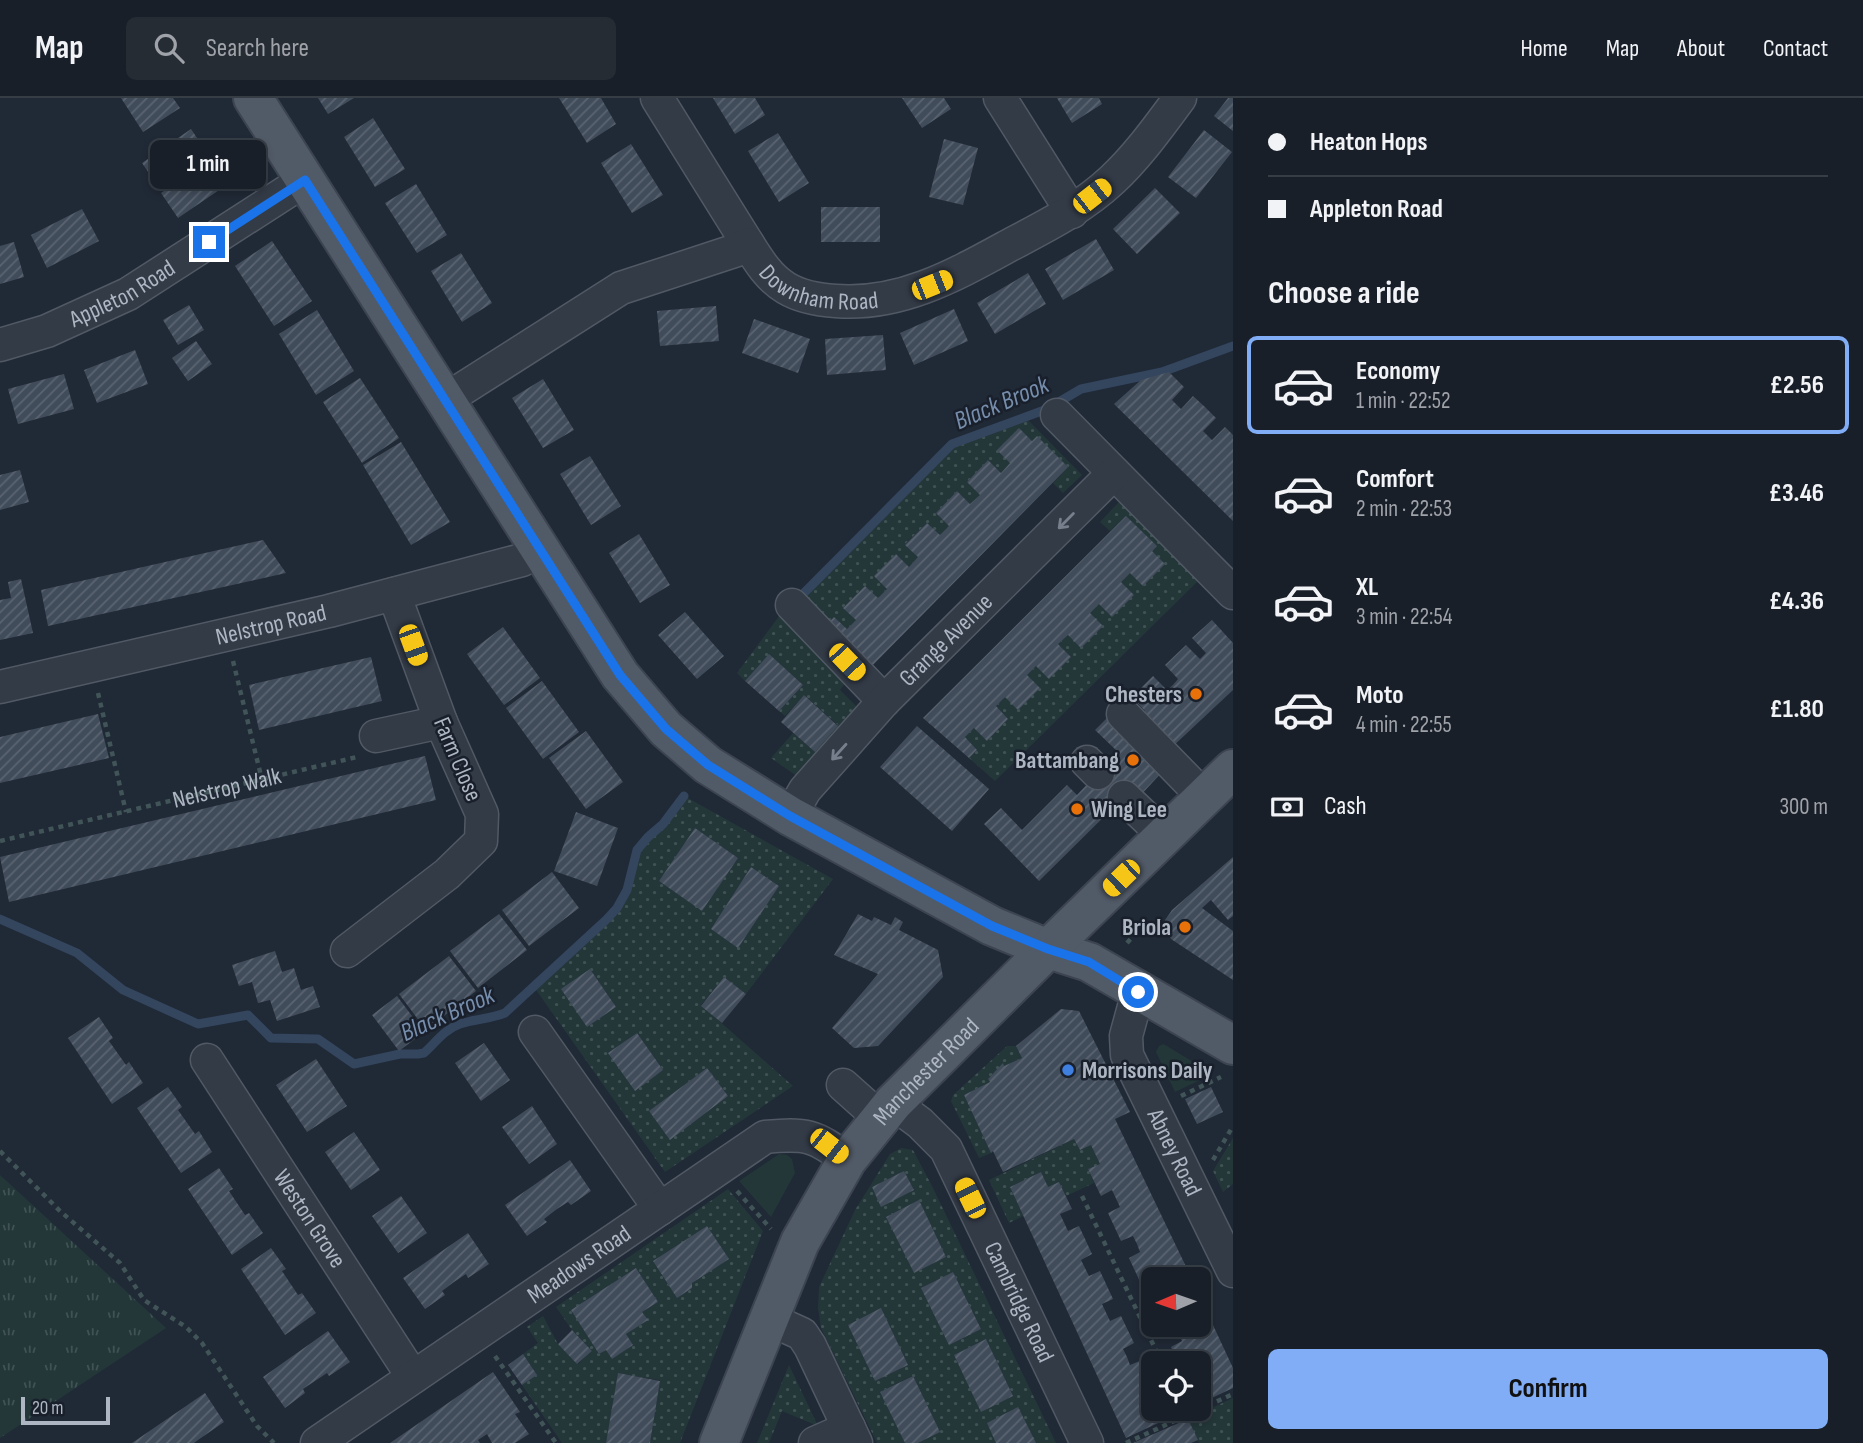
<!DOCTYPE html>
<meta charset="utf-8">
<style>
body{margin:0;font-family:"Sofia Sans Condensed",sans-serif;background:#252c34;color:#f1f3f6;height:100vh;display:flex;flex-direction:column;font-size:26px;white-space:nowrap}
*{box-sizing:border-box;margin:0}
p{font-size:23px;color:#9fa2a8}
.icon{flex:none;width:38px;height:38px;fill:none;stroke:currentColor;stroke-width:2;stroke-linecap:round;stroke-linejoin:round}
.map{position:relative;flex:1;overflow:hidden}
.details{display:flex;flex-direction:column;background:#181f28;width:630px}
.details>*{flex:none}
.hud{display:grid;align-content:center;height:154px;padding:0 35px;background:#181f28}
.needle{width:46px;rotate:268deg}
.tools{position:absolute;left:1141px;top:1169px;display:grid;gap:14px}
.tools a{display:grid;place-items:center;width:70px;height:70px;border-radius:10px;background:#181f28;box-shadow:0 4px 10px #0003,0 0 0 2px #363d45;font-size:35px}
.scale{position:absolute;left:21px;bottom:18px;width:89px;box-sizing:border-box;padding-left:7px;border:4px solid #aeb6c4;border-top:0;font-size:19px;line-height:24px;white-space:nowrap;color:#aeb6c4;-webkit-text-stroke:5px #19202b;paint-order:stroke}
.end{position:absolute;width:32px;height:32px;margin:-16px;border:9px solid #1a73e8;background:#fff;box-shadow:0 0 0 4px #fff}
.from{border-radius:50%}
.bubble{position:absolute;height:49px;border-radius:10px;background:#181f28;box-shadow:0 4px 10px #0003,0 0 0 2px #363d45;font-size:23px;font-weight:700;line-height:49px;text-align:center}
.car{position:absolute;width:21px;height:42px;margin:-21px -10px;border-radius:9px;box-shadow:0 0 5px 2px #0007;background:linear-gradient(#f5c518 24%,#345 0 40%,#f5c518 0 76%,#345 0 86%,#f5c518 0)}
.hud b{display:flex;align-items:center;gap:24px;height:66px;font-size:26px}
.hud b+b{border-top:2px solid #363d45}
.hud i{width:18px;height:18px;background:#f1f3f6}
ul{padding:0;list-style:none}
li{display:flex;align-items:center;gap:21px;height:98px;margin:0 14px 10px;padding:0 21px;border:4px solid transparent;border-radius:10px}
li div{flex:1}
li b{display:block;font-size:26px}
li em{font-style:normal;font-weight:700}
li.active{border-color:#81adf6}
li>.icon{width:63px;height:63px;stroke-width:1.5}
h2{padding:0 35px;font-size:32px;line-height:84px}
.pay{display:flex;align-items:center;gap:18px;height:77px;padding:0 35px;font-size:26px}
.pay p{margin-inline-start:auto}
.button{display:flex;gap:14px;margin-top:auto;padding:14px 35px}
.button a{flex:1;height:80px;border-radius:10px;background:#81adf6;color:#111;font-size:28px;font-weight:700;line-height:80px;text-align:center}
header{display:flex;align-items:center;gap:42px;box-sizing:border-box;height:98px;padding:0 35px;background:#181f28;border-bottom:2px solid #363d45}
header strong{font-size:33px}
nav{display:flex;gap:38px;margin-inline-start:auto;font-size:24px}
.search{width:490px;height:63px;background:#252c34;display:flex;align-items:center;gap:18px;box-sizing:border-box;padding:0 24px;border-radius:10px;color:#9fa2a8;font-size:26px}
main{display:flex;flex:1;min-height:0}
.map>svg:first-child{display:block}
.grass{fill:#233739}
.park{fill:url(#park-tufts)}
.garden{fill:url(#garden-dots);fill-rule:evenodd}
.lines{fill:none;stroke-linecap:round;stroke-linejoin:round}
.stream{stroke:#34455e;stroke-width:9}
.building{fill:url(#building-hatch)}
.minor-casing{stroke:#515965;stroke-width:35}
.major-casing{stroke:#3d4451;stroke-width:42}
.path{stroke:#415457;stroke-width:4.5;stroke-dasharray:5 5;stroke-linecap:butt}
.minor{stroke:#333b47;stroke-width:32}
.major{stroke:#515a67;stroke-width:38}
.oneway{stroke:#777f8c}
.route{stroke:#1a73e8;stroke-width:9}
.food-dot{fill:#e8710a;stroke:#19202b;stroke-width:2.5}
.shop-dot{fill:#3f7fe0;stroke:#19202b;stroke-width:2.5}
.labels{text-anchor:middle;stroke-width:5;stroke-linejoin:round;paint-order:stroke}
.street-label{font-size:24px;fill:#aeb6c4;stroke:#19202b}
.poi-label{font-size:24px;font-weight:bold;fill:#aeb6c4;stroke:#19202b;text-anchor:end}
.water-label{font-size:26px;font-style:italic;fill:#768dac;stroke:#19202b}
</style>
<header>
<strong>Map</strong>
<div class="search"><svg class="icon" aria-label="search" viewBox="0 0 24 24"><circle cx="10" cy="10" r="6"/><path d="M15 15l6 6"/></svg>Search here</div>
<nav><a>Home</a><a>Map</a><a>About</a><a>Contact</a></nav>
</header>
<main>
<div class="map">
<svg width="1233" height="1345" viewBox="0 0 1233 1345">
<defs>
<pattern id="park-tufts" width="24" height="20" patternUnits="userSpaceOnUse" patternTransform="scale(1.75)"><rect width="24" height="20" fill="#233739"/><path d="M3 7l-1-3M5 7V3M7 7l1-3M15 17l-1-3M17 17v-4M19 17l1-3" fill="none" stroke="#405254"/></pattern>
<pattern id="garden-dots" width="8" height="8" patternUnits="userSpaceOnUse" patternTransform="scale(1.75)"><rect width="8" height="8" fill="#233739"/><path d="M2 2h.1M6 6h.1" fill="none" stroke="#405254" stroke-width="1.8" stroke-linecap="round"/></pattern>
<pattern id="building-hatch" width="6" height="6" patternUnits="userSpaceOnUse" patternTransform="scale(1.75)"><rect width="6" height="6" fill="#414c5b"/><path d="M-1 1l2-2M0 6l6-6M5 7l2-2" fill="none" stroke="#5a6471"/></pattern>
</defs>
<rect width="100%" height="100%" fill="#202936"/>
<path class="grass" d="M1163,946L1167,948L1213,976L1175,994L1156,954L1159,948Z
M779,1056L787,1057L792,1061L795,1075L771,1119L739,1083Z"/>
<path class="park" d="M0,1077L166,1230L0,1340Z"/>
<path class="garden" d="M1027,321L1082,377L1063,395L1053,385L1068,369L1036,339L1032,343L1019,331L1010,365L1001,375L988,362L967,384L980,397L970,406L957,393L936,415L949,428L940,437L927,425L905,446L918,459L909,469L896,456L875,478L887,491L878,500L865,488L844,509L856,522L847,531L834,519L823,530L799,505L953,349Z
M1119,404L1199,482L995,683L969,660L977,652L965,639L974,630L987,643L1008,621L996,608L1005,599L1018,611L1027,577L1036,568L1071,559L1058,546L1068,537L1081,549L1090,515L1099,506L1111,518L1133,497L1121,484L1130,475L1164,466L1152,453L1156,448L1126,418L1110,433L1100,424Z
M785,510L850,579L840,592L861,613L801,681L771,660L793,635L815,654L838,627L804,597L785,618L779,613L803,587L745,583L737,575Z
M686,699L833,781L746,896L724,879L701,907L793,988L665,1074L534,889L608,823L618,811L629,792L639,754L650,741L666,728ZM695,730L738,760L702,812L659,783ZM751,769L779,788L738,849L711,831ZM590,871L616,909L587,929ZM637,935L663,972L635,992L609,955ZM707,970L728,998L670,1041L649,1013Z
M1007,948H1016L1022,960L1004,968L1003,966L988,981L990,984L964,997L991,1055L979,1060L951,1003L953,997Z
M1233,1040V1086L1223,1094L1213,1073Z
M1074,1041L1080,1052L1091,1047L1100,1066L1088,1071L1094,1085L1066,1098L1059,1084L1048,1089L1041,1074L1010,1089L1023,1118L1009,1125L989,1082Z
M901,1050L913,1052L932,1088L1056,1345H918L939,1334L912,1278L880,1294L905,1345H877L821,1230L818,1210L819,1189L855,1112L890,1056ZM904,1073L914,1092L881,1108L872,1089ZM919,1103L946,1159L914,1175L886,1119ZM953,1174L981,1231L921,1190ZM881,1211L908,1267L875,1283L848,1227ZM986,1241L1013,1298L981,1313L954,1257Z
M728,1091L763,1133L680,1345H650L660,1282L618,1276L606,1345H562L522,1287L537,1277L523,1256L538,1245L527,1229L543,1218L558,1246L578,1266L592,1253L572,1232L556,1209ZM707,1128L728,1161L692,1185V1190L677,1200L653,1163ZM636,1170L658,1204L642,1214L647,1222L626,1236L633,1247L612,1261L606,1252L599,1256L571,1212Z
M789,1267L818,1328L782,1313L769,1345H757Z
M1233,1300V1345H1199L1188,1321Z"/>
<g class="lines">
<path class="stream" d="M797,502L952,346L1047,311L1081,291L1162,274L1233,248
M0,821L77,855L123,892L198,926L248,917L271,940L318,941L354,966L400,956H418L424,955C435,945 445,931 460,926C475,921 490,921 505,915L607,821L617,810L627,792L637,752L648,739L663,726L684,698"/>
</g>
<path class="building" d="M121,0H173L180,10L143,34Z
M318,0H354L328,16Z
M559,0H601L616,26L587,45Z
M713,0H755L765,17L735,36Z
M902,0H944L951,11L922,30Z
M1057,0H1099L1102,6L1072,25Z
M1228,0H1233V33L1214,18Z
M373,20L405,71L375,89L344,39Z
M191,31L228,86L178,120L161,95L177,84L168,70L153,81L142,65Z
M1204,32L1232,54L1196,100L1168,79Z
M778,35L809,85L779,104L748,53Z
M944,41L978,50L963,107L929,99Z
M631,46L663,97L632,115L601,65Z
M416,86L447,137L417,155L385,105Z
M1155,90L1180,115L1137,156L1113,131Z
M821,109H880V144H821Z
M82,111L99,143L47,170L31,137Z
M1096,141L1114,172L1063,202L1045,171Z
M272,143L312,203L274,228L235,168Z
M14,144L24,179L0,186V148Z
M461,155L492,205L462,224L431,173Z
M1028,175L1046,206L995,236L977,205Z
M189,207L204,232L178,247L163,222Z
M716,208L719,243L660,248L657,213Z
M954,211L968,243L914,267L900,235Z
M317,212L354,273L316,297L279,236Z
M754,221L810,241L798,275L742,255Z
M883,237L886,272L827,277L825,241Z
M196,243L212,266L188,283L172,260Z
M135,252L148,286L97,305L84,272Z
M1169,274L1184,289L1172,302L1181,311L1193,298L1205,309L1216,320L1203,333L1212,342L1225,329L1233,337V423L1114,306L1141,282Z
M64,276L74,311L18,326L8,291Z
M360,280L399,340L362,365L323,304Z
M543,281L574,332L543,350L512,300Z
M1019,330L1032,343L1037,338L1068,369L867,573L823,530L834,519L847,531L856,522L843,510L865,488L878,500L887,491L874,478L896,456L909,469L918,459L905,447L927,425L940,437L949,428L936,415L957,393L970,406L980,397L967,384L988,362L1001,375L1010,365L997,352Z
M401,344L450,424L411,447L363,367Z
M590,358L621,408L591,427L560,376Z
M20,372L29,404L0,412V377Z
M1126,418L1157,448L1152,453L1165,466L1143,488L1130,475L1121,484L1134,497L1112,519L1099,506L1090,515L1103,528L1081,550L1068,537L1058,546L1071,559L1049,581L1036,568L1027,577L1040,590L1018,612L1005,599L996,608L1008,621L987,643L974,630L965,639L977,652L969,660L923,620Z
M639,436L670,487L640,505L609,455Z
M263,442L286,475L48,528L41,492Z
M21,481L33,535L0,542V502L11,500L8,484Z
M685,514L724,558L697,581L658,537Z
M1212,522L1233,545V592L1170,651L1139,619L1145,613L1132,599L1153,578L1167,592L1173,587L1178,581L1165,567L1186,547L1200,561L1206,555L1192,540Z
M503,529L540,580L504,607L467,556Z
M769,556L803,587L779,613L745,583Z
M371,559L382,603L259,632L249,587Z
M542,583L579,634L543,661L506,610Z
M804,597L838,628L815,654L781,624Z
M98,616L109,660L0,685V639Z
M1110,617L1165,671L1137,701L1129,694L1039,783L984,726L1001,710L1022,732L1067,687L1077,697L1118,654L1095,632Z
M917,628L989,691L952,733L880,669Z
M586,633L623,684L586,711L549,660Z
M425,658L436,702L9,804L0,759Z
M576,714L618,730L597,788L554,773Z
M695,730L738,760L702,813L659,783Z
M1233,759V818L1228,822L1211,802L1202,810L1233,833V882L1171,841L1166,832L1165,822L1172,812Z
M751,769L779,788L738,850L711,831Z
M552,774L579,810L529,848L502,812Z
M499,816L527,852L478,890L450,853Z
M858,816L872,823L874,819L891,827L895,819L903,824L899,832L938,852L943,879L878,948L854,950L832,930L878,876L834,857Z
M275,853L282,874L294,870L301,892L313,888L320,909L277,923L270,902L258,905L252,884L239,888L232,867Z
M449,858L476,893L426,932L399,896Z
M590,871L616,909L587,929L561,891Z
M724,879L746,896L722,925L701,908Z
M397,898L424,934L399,953L372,917Z
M1061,911L1079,913L1130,1014L1115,1021L1192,1181H1153L1142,1188L1129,1160L1140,1154L1137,1146L1133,1138L1121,1143L1108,1115L1120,1109L1112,1092L1101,1098L1088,1071L1100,1066L1091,1047L1080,1052L1074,1041L1003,1074L993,1053L991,1055L964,997L990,984L988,981L1003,965L1004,968L1022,960L1016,948Z
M99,919L113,940L109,943L126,967L129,964L143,985L112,1006L68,940Z
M637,935L663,972L635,993L608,955Z
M484,945L510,982L481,1003L455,965Z
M316,961L347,1008L307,1034L276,987Z
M707,970L728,998L670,1042L649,1013Z
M168,989L182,1009L178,1012L195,1036L199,1033L212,1054L181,1075L137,1010Z
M1211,989L1223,1014L1197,1026L1185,1001Z
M532,1008L557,1046L529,1066L502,1029Z
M354,1034L380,1072L351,1092L325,1054Z
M570,1062L591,1093L571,1107L568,1104L557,1111L544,1121L547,1124L527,1138L505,1107Z
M219,1070L233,1091L229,1093L245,1117L249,1115L263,1135L232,1157L188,1091Z
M904,1073L914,1092L881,1109L872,1089Z
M1041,1074L1048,1089L1059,1084L1072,1111L1060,1116L1068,1133L1079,1128L1092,1156L1081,1162L1089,1178L1100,1173L1113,1201L1102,1206L1110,1223L1121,1218L1134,1245L1123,1251L1127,1259L1130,1267L1142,1262L1153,1286V1291L1144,1295L1148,1304L1151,1311H1165L1169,1320L1126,1340L1010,1089Z
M401,1098L427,1135L398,1155L372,1118Z
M919,1102L946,1159L914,1175L886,1119Z
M707,1128L729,1161L692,1185V1190L677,1200L653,1163Z
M468,1135L489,1166L468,1180L466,1176L454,1184L442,1193L445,1197L425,1211L403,1180Z
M271,1150L286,1171L282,1173L298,1197L302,1195L316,1215L285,1237L241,1171Z
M636,1170L658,1204L642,1214L648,1222L626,1236L633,1247L612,1261L606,1252L599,1256L571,1212Z
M953,1174L981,1231L949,1247L921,1190Z
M1199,1197L1233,1270V1290L1199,1306V1290L1203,1288L1199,1278V1265H1178L1171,1249L1182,1243L1174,1227L1163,1232L1160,1227H1199Z
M881,1210L908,1267L875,1283L848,1227Z
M572,1232L592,1253L577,1266L558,1246Z
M328,1233L350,1264L329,1278L327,1275L303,1291L305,1295L285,1310L263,1279Z
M986,1241L1013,1298L981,1314L954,1257Z
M523,1256L537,1277L522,1287L508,1267Z
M493,1274L520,1314L515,1316L529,1336L515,1345H492L487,1336L478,1342L480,1345H390Z
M618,1275L660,1283L650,1345H606Z
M913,1278L940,1334L918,1345H905L880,1294Z
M205,1295L224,1324L198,1342L194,1345H132Z
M1018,1309L1036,1345H996L987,1325Z
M1188,1321L1198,1342L1191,1345H1133Z"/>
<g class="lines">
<g class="minor-casing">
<g id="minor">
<path d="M657,0L748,146"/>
<path d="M1000,0L1072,114"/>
<path id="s2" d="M0,247L47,233L128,196L305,82"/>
<path id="s3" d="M445,302L621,190L737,152L748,146C758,162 769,180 786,190C801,199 819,202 836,203C901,208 955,177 1010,147C1046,128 1082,110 1112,82C1138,58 1159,28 1180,0"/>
<path d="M1057,317L1233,495"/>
<path d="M792,507L884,603"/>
<path id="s4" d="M0,589L329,513L522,462L539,451"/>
<path d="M1123,616L1204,699"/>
<path d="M376,638L441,624"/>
<path d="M1087,664L1098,675"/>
<path d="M1124,699L1165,738"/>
<path id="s5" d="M790,718L805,692L884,603L1114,375"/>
<path d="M347,853L447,776L481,743L482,716L441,624L394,496"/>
<path id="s6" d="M1138,894L1126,938L1127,957L1233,1173"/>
<path d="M535,934L660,1111"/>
<path id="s7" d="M207,962L413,1279"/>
<path d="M843,987L881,1021"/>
<path id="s8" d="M893,1005L920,1025L946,1051L1087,1345"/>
<path d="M769,1221L802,1236L810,1248L856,1345"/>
<path id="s9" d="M317,1345L765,1039C806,1035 815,1037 847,1062"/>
<path d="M815,1345L849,1330"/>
</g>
</g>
<g class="major-casing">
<g id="major">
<path d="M253,0L620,577L666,631L708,667L790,718L992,828L1048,851L1089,864L1233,947"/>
<path id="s10" d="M719,1345L800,1144L847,1062L893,1005L1048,851L1233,671"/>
</g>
</g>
<g class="path">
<path d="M233,563L262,682"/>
<path d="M98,595L126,714"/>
<path id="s1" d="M0,743L357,659"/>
<path d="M1127,845L1136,835"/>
<path d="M1181,998L1221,979"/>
<path d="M0,1053L60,1113L120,1165L144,1202L186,1229L202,1245L257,1328L274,1345"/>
<path d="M1213,1062L1233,1028"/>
<path d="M737,1093L771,1131"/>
<path d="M1082,1098L1162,1265"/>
<path d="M495,1258L556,1345"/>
<path d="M1183,1311L1187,1317"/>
<path d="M1126,1345L1233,1296"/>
</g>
<use href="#minor" class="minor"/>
<use href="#major" class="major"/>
</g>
<defs><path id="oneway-shaft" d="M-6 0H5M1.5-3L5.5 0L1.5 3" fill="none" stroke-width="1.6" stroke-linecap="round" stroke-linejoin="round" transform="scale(1.75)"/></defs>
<g class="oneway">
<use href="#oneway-shaft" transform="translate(1066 423) rotate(135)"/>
<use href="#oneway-shaft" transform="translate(839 654) rotate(132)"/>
</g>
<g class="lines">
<path class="route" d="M209,144L305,82L620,577L666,631L708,667L790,718L992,828L1048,851L1089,864L1138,894"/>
</g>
<g class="food-dot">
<circle cx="1196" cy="596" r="7"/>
<circle cx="1133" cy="662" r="7"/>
<circle cx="1077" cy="711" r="7"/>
<circle cx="1185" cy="829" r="7"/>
</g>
<circle class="shop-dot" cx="1068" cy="972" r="7"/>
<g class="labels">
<g class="street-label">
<text dy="8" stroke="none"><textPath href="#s3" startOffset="434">Downham Road</textPath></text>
<text dy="8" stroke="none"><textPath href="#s2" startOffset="133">Appleton Road</textPath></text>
<text dy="8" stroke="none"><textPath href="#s4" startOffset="278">Nelstrop Road</textPath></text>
<text dy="8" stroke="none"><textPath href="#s5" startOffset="236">Grange Avenue</textPath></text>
<text transform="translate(458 661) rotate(67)" y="8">Farm Close</text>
<text dy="8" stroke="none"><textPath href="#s1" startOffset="233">Nelstrop Walk</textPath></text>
<text dy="8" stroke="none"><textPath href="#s10" startOffset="430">Manchester Road</textPath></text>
<text dy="8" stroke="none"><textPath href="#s6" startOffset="173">Abney Road</textPath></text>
<text dy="8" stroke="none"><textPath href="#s7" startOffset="189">Weston Grove</textPath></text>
<text dy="8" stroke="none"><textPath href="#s9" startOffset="317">Meadows Road</textPath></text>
<text dy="8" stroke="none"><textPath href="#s8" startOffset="240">Cambridge Road</textPath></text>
</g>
<g class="poi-label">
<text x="1182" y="604">Chesters</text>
<text x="1119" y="670">Battambang</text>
<text x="1091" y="719" text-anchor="start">Wing Lee</text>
<text x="1171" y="837">Briola</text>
<text x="1082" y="980" text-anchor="start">Morrisons Daily</text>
</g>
<g class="water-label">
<text transform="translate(1001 304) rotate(-23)" y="9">Black Brook</text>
<text transform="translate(447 915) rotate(-24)" y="9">Black Brook</text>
</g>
</g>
</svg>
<div class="tools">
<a><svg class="needle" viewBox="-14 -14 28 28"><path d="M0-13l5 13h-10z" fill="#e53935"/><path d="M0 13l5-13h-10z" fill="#9fa2a8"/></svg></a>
<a><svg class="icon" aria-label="locate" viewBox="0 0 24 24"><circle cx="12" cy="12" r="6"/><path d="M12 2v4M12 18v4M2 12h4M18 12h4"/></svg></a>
</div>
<div class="scale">20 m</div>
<i class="end from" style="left:1138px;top:894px"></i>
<i class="end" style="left:209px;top:144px"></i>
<div class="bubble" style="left:150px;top:42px;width:116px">1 min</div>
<i class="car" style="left:1092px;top:98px;rotate:52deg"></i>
<i class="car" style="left:932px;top:187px;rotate:68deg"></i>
<i class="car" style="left:413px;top:547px;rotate:160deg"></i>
<i class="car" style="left:847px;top:564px;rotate:136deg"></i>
<i class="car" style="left:1121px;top:780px;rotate:226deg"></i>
<i class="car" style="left:829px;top:1048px;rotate:128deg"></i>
<i class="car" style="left:970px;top:1100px;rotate:334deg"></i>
</div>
<section class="details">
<div class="hud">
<b><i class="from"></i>Heaton Hops</b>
<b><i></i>Appleton Road</b>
</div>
<h2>Choose a ride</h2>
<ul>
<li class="active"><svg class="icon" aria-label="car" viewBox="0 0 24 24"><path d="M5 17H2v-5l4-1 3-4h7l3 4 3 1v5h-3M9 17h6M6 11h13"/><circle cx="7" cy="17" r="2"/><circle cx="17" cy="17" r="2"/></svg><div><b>Economy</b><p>1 min · 22:52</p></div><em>£2.56</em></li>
<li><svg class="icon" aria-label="car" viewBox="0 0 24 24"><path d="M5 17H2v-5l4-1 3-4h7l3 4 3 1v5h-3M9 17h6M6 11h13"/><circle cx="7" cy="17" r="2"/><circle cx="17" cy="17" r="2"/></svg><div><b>Comfort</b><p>2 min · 22:53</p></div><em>£3.46</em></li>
<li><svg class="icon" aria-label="car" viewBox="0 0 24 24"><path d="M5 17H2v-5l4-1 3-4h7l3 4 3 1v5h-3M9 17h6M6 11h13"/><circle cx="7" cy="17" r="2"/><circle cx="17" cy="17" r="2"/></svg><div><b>XL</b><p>3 min · 22:54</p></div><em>£4.36</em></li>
<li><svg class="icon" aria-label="car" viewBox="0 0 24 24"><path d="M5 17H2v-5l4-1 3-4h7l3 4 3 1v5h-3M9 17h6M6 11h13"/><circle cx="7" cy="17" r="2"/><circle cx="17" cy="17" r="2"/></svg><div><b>Moto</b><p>4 min · 22:55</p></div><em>£1.80</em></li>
</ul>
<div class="pay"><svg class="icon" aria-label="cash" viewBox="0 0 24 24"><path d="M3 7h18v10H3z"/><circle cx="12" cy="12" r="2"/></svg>Cash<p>300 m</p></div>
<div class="button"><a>Confirm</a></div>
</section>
</main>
